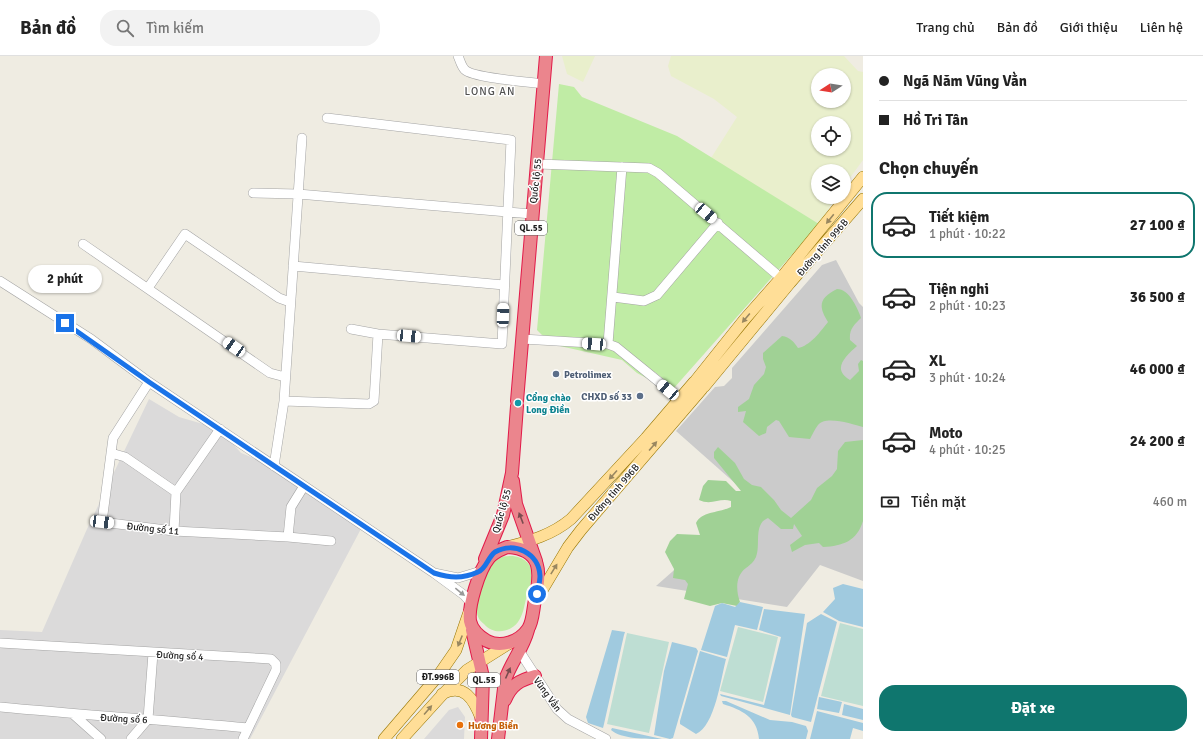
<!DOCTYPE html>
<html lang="vi">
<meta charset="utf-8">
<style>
body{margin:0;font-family:Signika,sans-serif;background:#f2f2f2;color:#222;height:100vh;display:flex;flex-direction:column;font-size:15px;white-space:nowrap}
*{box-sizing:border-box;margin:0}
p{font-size:13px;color:#767676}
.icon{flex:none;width:22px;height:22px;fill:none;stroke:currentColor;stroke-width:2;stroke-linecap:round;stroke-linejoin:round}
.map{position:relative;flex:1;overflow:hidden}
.details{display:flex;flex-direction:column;background:#fff;width:340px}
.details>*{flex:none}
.top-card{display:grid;align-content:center;height:88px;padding:0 16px;background:#fff}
.needle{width:26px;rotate:258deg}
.fabs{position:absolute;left:811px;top:12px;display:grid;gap:8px}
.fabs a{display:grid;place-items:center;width:40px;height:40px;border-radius:50%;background:#fff;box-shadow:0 1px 3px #0004;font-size:20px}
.end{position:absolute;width:18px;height:18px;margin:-9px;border:5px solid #1a73e8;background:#fff;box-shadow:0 0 0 2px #fff}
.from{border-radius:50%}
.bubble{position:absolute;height:28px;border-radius:14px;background:#fff;box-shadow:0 1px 3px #0004;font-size:13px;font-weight:700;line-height:28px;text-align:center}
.car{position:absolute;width:12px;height:24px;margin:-12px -6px;border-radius:5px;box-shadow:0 0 3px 1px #0007;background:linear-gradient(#fff 24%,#345 0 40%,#fff 0 76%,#345 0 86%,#fff 0)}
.top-card b{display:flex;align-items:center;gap:14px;height:38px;font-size:15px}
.top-card b+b{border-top:1px solid #e0e0e0}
.top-card i{width:10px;height:10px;background:#222}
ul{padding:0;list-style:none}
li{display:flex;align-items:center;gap:12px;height:66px;margin:0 8px 6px;padding:0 8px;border:2px solid transparent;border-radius:16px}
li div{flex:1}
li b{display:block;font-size:15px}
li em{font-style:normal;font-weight:700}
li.on{border-color:#0f766e}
li>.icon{width:36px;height:36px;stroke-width:1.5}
h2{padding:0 16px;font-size:18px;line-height:48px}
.pay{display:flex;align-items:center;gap:10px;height:44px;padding:0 16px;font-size:15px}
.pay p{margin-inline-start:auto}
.button{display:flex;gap:8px;margin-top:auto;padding:8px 16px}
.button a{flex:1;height:46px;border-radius:16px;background:#0f766e;color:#fff;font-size:16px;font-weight:700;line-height:46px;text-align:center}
header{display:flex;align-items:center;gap:24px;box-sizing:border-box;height:56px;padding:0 20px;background:#fff;border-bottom:1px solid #e0e0e0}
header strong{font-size:19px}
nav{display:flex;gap:22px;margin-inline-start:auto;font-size:14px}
.search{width:280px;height:36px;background:#f2f2f2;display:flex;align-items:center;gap:10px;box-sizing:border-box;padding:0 14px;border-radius:16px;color:#767676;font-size:15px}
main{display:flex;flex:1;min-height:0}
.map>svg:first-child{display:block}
.residential{fill:#dbdada}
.religious{fill:#cbcbcb}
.farmland{fill:#e9efcc;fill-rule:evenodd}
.grass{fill:#c0eca5}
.forest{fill:#a0d195}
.wetland{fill:#beded3}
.water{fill:#a0cadf}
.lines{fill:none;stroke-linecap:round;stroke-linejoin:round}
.minor-casing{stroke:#a4a4a4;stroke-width:10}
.major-casing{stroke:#967500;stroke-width:12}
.highway-casing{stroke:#e21a49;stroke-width:14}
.minor{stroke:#fff;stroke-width:9}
.major{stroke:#ffde97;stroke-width:11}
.highway{stroke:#eb858d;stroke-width:12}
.oneway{fill:#998760}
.oneway2{fill:#7a4c4f}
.oneway3{fill:#999}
.route{stroke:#1a73e8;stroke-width:5}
.service-dot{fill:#5c6f8a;stroke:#fff;stroke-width:1.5}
.culture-dot{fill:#0f9aa8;stroke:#fff;stroke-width:1.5}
.food-dot{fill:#e8710a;stroke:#fff;stroke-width:1.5}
.labels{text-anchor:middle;stroke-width:3;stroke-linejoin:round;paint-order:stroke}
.shield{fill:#fff;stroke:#616161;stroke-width:1}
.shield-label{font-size:9px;font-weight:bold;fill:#1d1d1d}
.street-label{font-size:10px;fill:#1d1d1d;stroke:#fff}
.service-label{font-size:10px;font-weight:bold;fill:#4e5e75;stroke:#fff;text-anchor:start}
.culture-label{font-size:10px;font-weight:bold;fill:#0d838f;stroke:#fff;text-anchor:start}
.food-label{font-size:10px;font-weight:bold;fill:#c56008;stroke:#fff;text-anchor:start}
.neighbourhood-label{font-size:11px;letter-spacing:1px;fill:#505050;stroke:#fff}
</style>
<header>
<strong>Bản đồ</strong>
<div class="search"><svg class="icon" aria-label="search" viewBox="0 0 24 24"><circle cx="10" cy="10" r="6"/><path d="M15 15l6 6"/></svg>Tìm kiếm</div>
<nav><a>Trang chủ</a><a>Bản đồ</a><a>Giới thiệu</a><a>Liên hệ</a></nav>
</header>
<main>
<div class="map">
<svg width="863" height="683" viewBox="0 0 863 683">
<rect width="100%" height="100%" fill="#efece2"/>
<path class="residential" d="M149,343L179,361L220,373L241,397L274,410L363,469L250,683H0V574L42,576L87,473Z
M458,651L465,661L464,683H424L449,654Z"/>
<path class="religious" d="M836,204L859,247L863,251V525L820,509L787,551L656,530L754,444L676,375L715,331L724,330L732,322V312L822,209Z"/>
<path class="farmland" d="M562,0H595L583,26L567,18Z
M671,0H844L858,15L863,16V104L844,130V115H818V141H836L819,168L711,102L737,61L714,43L671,20L668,10ZM818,19H844V45H818ZM818,67H844V93H818Z"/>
<path class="grass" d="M559,28L574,31L582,41L677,80L819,168L674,332L655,316L650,324L637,317L622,304L551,288L537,274Z
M513,500C539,504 532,525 526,543C524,551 523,559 518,566C510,577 493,579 484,568C480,565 477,561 477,555C476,544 488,508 498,503C502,500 508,500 513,500Z"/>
<path class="forest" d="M837,233C849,233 857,251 861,262C854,269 849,273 850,284L857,290C846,300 831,313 850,324L859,315L858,308L861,304L863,305V371C853,368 825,359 818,369C815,373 812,379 810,383L789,381L779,365L776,364L767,371L766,377L759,380L743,366L746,355L738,356V351L749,343L754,329L764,318L766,311L763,303V297L782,280C790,281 794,286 798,292C810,290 821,275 828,266C818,250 819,242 837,233Z
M863,384V465C857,485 843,490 823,491L819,487L805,489L792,496L790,489L802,480L794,468L793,473H781L768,462C753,468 761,489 756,501C753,507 751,508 746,512C735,520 736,535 740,546L737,550L722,547L710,550L684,543L688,528L685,524L673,522L674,513L665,496L670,485L677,478L700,479L696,467C702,455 719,457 731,451V445C720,441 712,450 699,444L703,430L708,424L726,425L736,435H741L714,402V396L718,391L735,407L744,423L752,429L761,431L774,444L781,454L791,462L811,444L817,432L832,420L837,413L838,395L845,386Z"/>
<path class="wetland" d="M840,567L863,573V650L821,640Z
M738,571L778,581L763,646L720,635Z
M627,577L669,586L649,677L607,668Z"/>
<path class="water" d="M843,528L863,533V571L839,565L823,556L835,543L833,532Z
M740,546L763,551L757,574L735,569L727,601L701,594L715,550L722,547L735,551Z
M764,553L805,558L790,659L721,640L720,638L764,649L781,581L759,574Z
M821,558L837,566L811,666L792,661L791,659L807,567Z
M612,574L625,576L624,579L604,668L603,672L588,667L586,661Z
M672,586L696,592L698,595L673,682L670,683L654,679L664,615Z
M700,595L726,603C721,622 715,670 696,678L680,668V665Z
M819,641L842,646L839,657L817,653Z
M726,645L770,664L792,666L806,670L808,675L806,683H759C757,661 742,654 723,648L722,645Z
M844,648L863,653V664L842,659Z
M817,655L863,667V675L853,672L850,683H810Z
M612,672L662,683C646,683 621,683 611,674Z"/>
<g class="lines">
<g class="minor-casing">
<path id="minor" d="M458,0C460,4 461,10 465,14C474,22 529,26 544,28
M327,62L511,84L502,288L378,278L351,273
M537,108L649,112L658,117L781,222
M253,137L298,138L532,158
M83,188L270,317L285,321
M293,210L504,229
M0,225L91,283L149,326L434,517
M148,232L185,178L279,242L290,246
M613,241L644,245L657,239L718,167
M522,283L608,288L616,291L680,343
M608,288L622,111
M149,326L113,382L102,466L174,475L288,481L331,485
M284,345L369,348L374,345L378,278
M111,397L125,401L176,436
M274,410L284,345L302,82
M174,475L176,436L220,373
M288,481L291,451L304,430
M471,547L464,539L434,517L458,522L481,515
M0,587L271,603L276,608V614L243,683
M520,596L557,653L568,663L606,683
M0,651C83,659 165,664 248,672
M74,659L101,683
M131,683L148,663L153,597"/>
</g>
<g class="major-casing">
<path id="major" d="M696,324L744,264L781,222L863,121
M704,331L790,227L863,143
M507,491C530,485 552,479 571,463L646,382L694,326
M537,543L568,491L581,474L702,333
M442,638C464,626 474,644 481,662
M384,683L438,620L456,594L469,556
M402,683L442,639L467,614L510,587"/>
</g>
<g class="highway-casing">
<path id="highway" d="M517,345L546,0
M513,425L516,448L536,505
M507,491C543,493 541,517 535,544C533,553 533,566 528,573C519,586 501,592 487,585C480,581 472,574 470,565C468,550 479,514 489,502C494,496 500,494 507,491Z
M485,503L503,459L512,417L517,350
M472,574L483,621L481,683
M505,644C511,629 520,624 535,620
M498,683L505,624C511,606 523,593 528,574"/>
</g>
<use href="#minor" class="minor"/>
<use href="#major" class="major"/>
<use href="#highway" class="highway"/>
</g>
<defs><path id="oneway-solid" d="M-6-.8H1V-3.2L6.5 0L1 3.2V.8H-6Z"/></defs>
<g class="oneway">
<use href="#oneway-solid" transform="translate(830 163) rotate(129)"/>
<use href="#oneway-solid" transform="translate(746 262) rotate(130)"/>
<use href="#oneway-solid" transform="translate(653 390) rotate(-49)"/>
<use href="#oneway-solid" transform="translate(613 419) rotate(132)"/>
<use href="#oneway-solid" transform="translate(554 513) rotate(-58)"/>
<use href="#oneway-solid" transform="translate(460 585) rotate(112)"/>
<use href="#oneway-solid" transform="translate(428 654) rotate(-49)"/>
</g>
<g class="oneway2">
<use href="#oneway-solid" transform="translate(521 462) rotate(-111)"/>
<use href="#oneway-solid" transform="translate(508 617) rotate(-66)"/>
</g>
<use class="oneway3" href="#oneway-solid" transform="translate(460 536) rotate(39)"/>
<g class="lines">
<path class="route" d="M65,267L149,326L434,517C450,522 462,523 478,516C486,513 488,501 495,496C514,485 539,497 540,520C540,526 538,532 537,538"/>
</g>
<g class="service-dot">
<circle cx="556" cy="318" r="4"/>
<circle cx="640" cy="340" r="4"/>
</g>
<circle class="culture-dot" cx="518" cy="347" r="4"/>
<circle class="food-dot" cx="460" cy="669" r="4"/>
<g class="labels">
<g class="shield">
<rect x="515" y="165" width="32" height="14" rx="3"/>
<rect x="417" y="614" width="42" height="14" rx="3"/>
<rect x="468" y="617" width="32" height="14" rx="3"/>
</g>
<g class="shield-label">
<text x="531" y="175">QL.55</text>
<text x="438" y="624">ĐT.996B</text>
<text x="484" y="627">QL.55</text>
</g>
<g class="street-label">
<text transform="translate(535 125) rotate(-84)" y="4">Quốc lộ 55</text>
<text transform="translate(822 191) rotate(-49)" y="4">Đường tỉnh 996B</text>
<text transform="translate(613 436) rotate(-49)" y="4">Đường tỉnh 996B</text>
<text transform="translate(501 455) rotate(-74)" y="4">Quốc lộ 55</text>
<text transform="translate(153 472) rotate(6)" y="4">Đường số 11</text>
<text transform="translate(180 599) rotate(3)" y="4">Đường số 4</text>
<text transform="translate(548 638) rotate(54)" y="4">Vũng Vằn</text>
<text transform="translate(124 662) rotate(3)" y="4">Đường số 6</text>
</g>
<g class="service-label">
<text x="564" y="322">Petrolimex</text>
<text x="632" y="344" text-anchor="end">CHXD số 33</text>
</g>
<g class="culture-label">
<text x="526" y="345">Cổng chào<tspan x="526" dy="12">Long Điền</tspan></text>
</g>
<g class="food-label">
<text x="468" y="673">Hương Biển</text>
</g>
<g class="neighbourhood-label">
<text x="490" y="39">LONG AN</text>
</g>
</g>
</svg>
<div class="fabs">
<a><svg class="needle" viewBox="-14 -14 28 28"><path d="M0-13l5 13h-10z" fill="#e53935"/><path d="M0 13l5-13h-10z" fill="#767676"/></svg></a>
<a><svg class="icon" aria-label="locate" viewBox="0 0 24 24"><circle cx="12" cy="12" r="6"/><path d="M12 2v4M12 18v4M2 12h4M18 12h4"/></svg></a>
<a><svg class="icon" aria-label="layers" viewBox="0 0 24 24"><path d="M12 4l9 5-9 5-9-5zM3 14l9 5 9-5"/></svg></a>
</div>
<i class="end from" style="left:537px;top:538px"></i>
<i class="end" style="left:65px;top:267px"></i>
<div class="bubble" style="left:28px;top:209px;width:74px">2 phút</div>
<i class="car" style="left:706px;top:157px;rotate:130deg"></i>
<i class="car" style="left:503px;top:259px;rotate:2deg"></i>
<i class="car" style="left:409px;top:280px;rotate:95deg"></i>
<i class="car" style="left:594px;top:288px;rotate:274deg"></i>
<i class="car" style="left:234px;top:291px;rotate:304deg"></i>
<i class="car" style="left:668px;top:334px;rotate:310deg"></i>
<i class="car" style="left:102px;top:466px;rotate:97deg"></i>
</div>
<section class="details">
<div class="top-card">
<b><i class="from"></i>Ngã Năm Vũng Vằn</b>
<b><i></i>Hồ Tri Tân</b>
</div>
<h2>Chọn chuyến</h2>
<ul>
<li class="on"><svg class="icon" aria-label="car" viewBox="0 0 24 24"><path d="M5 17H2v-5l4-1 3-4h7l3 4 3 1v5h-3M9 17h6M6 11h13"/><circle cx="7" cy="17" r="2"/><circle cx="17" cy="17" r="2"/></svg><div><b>Tiết kiệm</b><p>1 phút · 10:22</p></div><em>27 100 ₫</em></li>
<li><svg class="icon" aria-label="car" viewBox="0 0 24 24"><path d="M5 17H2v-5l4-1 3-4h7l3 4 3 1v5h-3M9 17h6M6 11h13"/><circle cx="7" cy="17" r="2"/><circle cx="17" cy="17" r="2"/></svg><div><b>Tiện nghi</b><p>2 phút · 10:23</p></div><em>36 500 ₫</em></li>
<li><svg class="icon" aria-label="car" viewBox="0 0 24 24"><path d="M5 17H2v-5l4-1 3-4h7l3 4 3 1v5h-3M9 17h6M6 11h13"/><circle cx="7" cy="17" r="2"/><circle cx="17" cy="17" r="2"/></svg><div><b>XL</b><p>3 phút · 10:24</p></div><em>46 000 ₫</em></li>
<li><svg class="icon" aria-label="car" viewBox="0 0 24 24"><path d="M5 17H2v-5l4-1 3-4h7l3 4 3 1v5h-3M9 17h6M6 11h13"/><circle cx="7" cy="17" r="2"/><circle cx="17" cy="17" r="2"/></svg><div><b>Moto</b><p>4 phút · 10:25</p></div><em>24 200 ₫</em></li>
</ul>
<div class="pay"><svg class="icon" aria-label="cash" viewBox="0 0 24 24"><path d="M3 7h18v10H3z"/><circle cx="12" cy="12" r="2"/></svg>Tiền mặt<p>460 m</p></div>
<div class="button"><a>Đặt xe</a></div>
</section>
</main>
